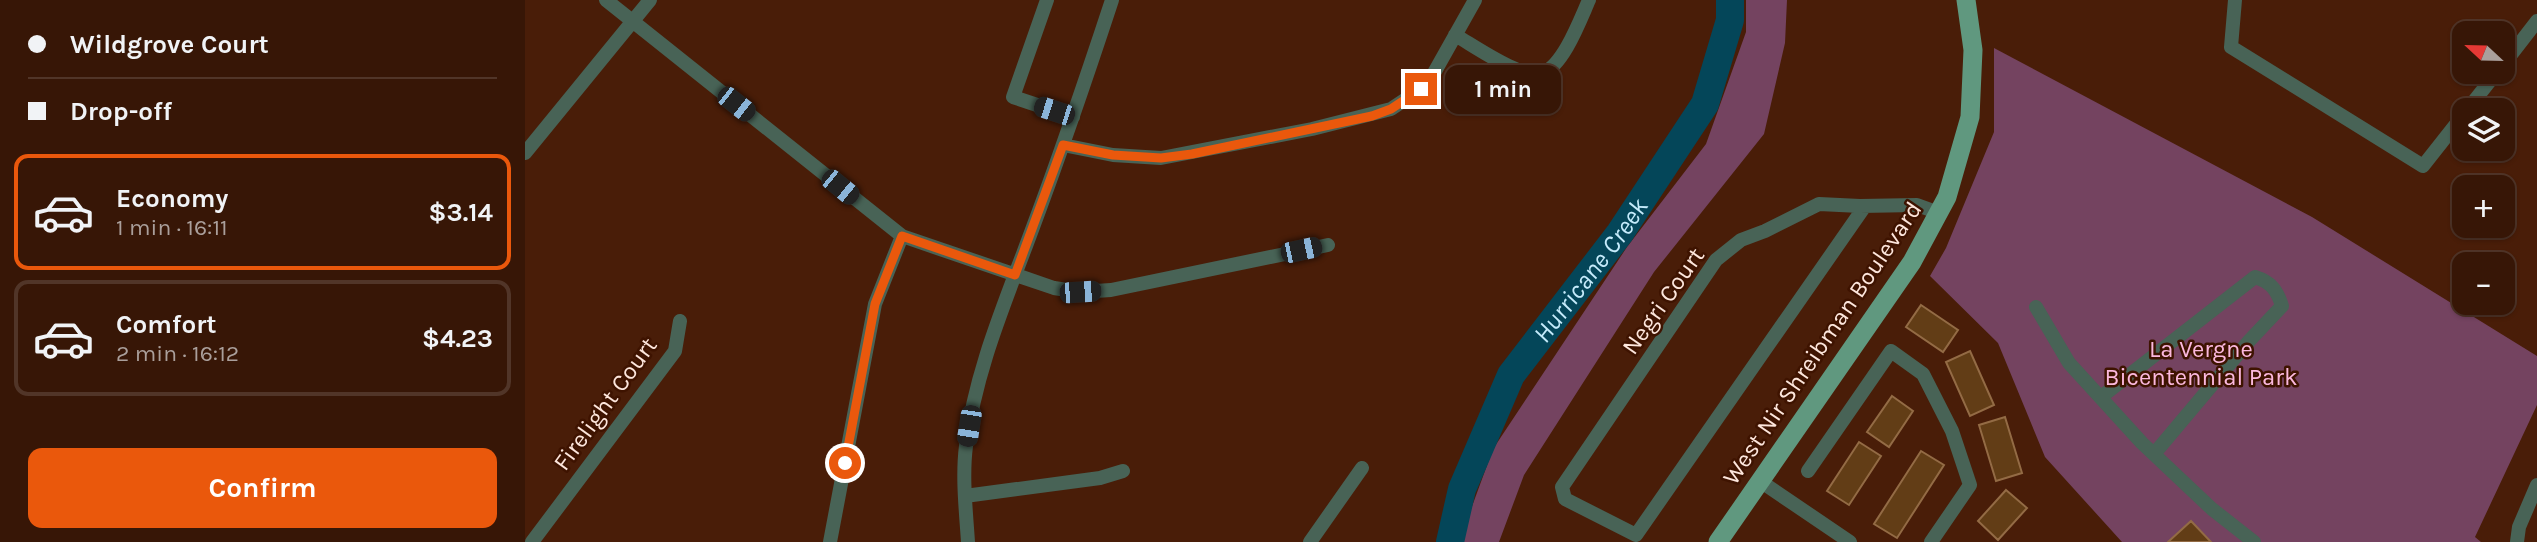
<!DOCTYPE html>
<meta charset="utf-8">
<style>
body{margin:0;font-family:Karla,sans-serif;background:#422314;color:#f1f3f6;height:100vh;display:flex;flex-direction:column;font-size:26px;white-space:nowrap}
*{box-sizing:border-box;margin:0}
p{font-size:23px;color:#aa9f9b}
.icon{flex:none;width:38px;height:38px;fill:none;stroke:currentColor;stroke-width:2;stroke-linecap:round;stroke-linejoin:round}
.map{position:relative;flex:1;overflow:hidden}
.side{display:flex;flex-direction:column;background:#371606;width:525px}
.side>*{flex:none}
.hud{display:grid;align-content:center;height:154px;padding:0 28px;background:#371606}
.needle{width:46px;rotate:292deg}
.buttons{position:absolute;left:1927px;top:21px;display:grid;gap:14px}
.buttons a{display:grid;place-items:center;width:63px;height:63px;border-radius:14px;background:#371606;box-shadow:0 2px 5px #0004,0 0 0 2px #513528;font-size:35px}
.end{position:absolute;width:32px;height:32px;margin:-16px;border:9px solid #ea580c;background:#fff;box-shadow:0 0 0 4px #fff}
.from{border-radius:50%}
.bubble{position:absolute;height:49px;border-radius:14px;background:#371606;box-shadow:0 2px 5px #0004,0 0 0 2px #513528;font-size:23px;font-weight:700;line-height:49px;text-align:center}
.car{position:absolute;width:21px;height:42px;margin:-21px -10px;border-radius:9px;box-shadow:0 0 5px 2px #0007;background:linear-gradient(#222 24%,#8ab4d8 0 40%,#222 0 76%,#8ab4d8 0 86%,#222 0)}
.hud b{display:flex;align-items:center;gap:24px;height:66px;font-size:26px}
.hud b+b{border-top:2px solid #513528}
.hud i{width:18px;height:18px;background:#f1f3f6}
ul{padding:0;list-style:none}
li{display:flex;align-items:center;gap:21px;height:116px;margin:0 14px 10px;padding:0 14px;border:4px solid #513528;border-radius:14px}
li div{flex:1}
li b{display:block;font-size:26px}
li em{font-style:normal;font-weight:700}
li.active{border-color:#ea580c}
li>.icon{width:63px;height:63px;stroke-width:1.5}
.cta{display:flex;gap:14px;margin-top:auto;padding:14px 28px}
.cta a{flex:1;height:80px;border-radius:14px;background:#ea580c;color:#fff;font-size:28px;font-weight:700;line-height:80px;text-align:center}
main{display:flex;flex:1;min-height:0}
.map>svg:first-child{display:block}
.green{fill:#744360}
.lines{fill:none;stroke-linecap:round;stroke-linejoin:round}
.river{stroke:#044659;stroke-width:28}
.building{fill:#623d16;stroke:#936b45;stroke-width:2}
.minor{stroke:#486356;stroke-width:14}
.major{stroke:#60987f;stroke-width:19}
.route{stroke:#ea580c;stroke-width:9}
.labels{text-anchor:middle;stroke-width:5;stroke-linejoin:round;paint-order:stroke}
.street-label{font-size:24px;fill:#fde6dc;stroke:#3e1300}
.park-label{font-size:24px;fill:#fbb8de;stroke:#3e1300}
.water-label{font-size:26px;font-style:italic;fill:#c5ebfb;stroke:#3e1300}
</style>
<main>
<section class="side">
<div class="hud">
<b><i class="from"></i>Wildgrove Court</b>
<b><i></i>Drop-off</b>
</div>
<ul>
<li class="active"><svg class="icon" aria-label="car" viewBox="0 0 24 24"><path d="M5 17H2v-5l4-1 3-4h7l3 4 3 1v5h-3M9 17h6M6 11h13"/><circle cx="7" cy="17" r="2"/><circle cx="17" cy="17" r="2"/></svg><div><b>Economy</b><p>1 min · 16:11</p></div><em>$3.14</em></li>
<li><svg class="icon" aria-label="car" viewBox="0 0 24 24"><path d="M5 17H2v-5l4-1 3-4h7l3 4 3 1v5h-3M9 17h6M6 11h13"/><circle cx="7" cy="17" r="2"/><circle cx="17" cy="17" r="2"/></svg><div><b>Comfort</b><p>2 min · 16:12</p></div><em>$4.23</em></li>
</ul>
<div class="cta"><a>Confirm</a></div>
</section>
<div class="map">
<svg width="2012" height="542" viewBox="0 0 2012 542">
<rect width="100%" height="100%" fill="#491d08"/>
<path class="green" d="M1221,0H1262L1260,43L1239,134L1129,272L999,475L974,542H934L968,449L1102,247L1181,144L1221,32Z
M1469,48L1787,217L2012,356V405L1950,537L1956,542H1597L1520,457L1473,343L1405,276L1421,248L1469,132Z"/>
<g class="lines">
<path class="river" id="s1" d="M925,542L937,489L986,375L1095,233L1180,104L1205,20V0"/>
</g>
<path class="building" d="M1396,305L1433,330L1418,352L1381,327Z
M1445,351L1469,405L1445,416L1421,362Z
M1367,396L1388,411L1364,447L1342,432Z
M1480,417L1497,473L1471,481L1454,425Z
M1334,442L1356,456L1324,505L1302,491Z
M1396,451L1419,465L1372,538L1349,524Z
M1481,490L1502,508L1473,540L1453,521Z
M1666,521L1686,542H1643Z"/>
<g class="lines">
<path class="minor" d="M81,0L377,236L529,288L555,292L586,290L803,245
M522,0L488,97L548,117
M1710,0L1706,47L1898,166L1939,114
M930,35C948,45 998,81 1018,73C1039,64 1055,20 1064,0
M1978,65L2012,21
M1942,110L1972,72
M538,145L588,155L636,158L787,129L866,109L896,89L909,73L950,0
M0,153L125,0
M1340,206L1111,535L1040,499L1037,487L1191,260L1216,240L1240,231L1294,204L1335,206L1392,205L1414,213
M1511,307L1544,363L1617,443L1687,509L1729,542
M1576,397L1730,277C1746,282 1752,290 1757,306L1724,341L1629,454
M1283,471L1366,351L1398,374L1427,431L1445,485L1406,542
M1235,481L1325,542
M440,496L575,478L598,471
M7,542L150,351L155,321
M305,542L350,304L377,236
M443,542C441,511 437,477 441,446C450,370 482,298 508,227C536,152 562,76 587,0
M785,542L837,468
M1992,542L1994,527L2012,485"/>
<path class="major" d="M1193,542L1387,262L1422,197L1445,117L1448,50L1441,0"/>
</g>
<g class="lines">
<path class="route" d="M320,463L350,304L377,236L490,275L538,145L588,155L636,158L667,154L847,116L866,109L896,89"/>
</g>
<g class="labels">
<g class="street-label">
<text transform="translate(1138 301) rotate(-55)" y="8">Negri Court</text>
<text transform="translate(1297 343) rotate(-56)" y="8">West Nir Shreibman Boulevard</text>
<text transform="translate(80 404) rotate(-54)" y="8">Firelight Court</text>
</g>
<g class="park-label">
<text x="1676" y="357">La Vergne<tspan x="1676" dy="28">Bicentennial Park</tspan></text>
</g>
<g class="water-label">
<text dy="9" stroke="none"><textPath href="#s1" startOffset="310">Hurricane Creek</textPath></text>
</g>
</g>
</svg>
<div class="buttons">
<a><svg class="needle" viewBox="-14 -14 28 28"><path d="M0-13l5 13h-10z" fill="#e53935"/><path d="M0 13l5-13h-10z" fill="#aa9f9b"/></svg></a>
<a><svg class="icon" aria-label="layers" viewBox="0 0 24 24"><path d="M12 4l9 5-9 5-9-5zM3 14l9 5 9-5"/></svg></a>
<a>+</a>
<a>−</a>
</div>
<i class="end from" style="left:320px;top:463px"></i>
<i class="end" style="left:896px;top:89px"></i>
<div class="bubble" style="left:920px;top:65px;width:116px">1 min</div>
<i class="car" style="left:211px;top:104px;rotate:128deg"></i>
<i class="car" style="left:529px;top:111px;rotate:288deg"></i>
<i class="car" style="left:315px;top:187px;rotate:129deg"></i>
<i class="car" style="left:776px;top:250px;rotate:78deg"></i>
<i class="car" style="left:555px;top:292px;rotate:86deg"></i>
<i class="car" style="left:444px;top:426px;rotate:189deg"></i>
</div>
</main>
